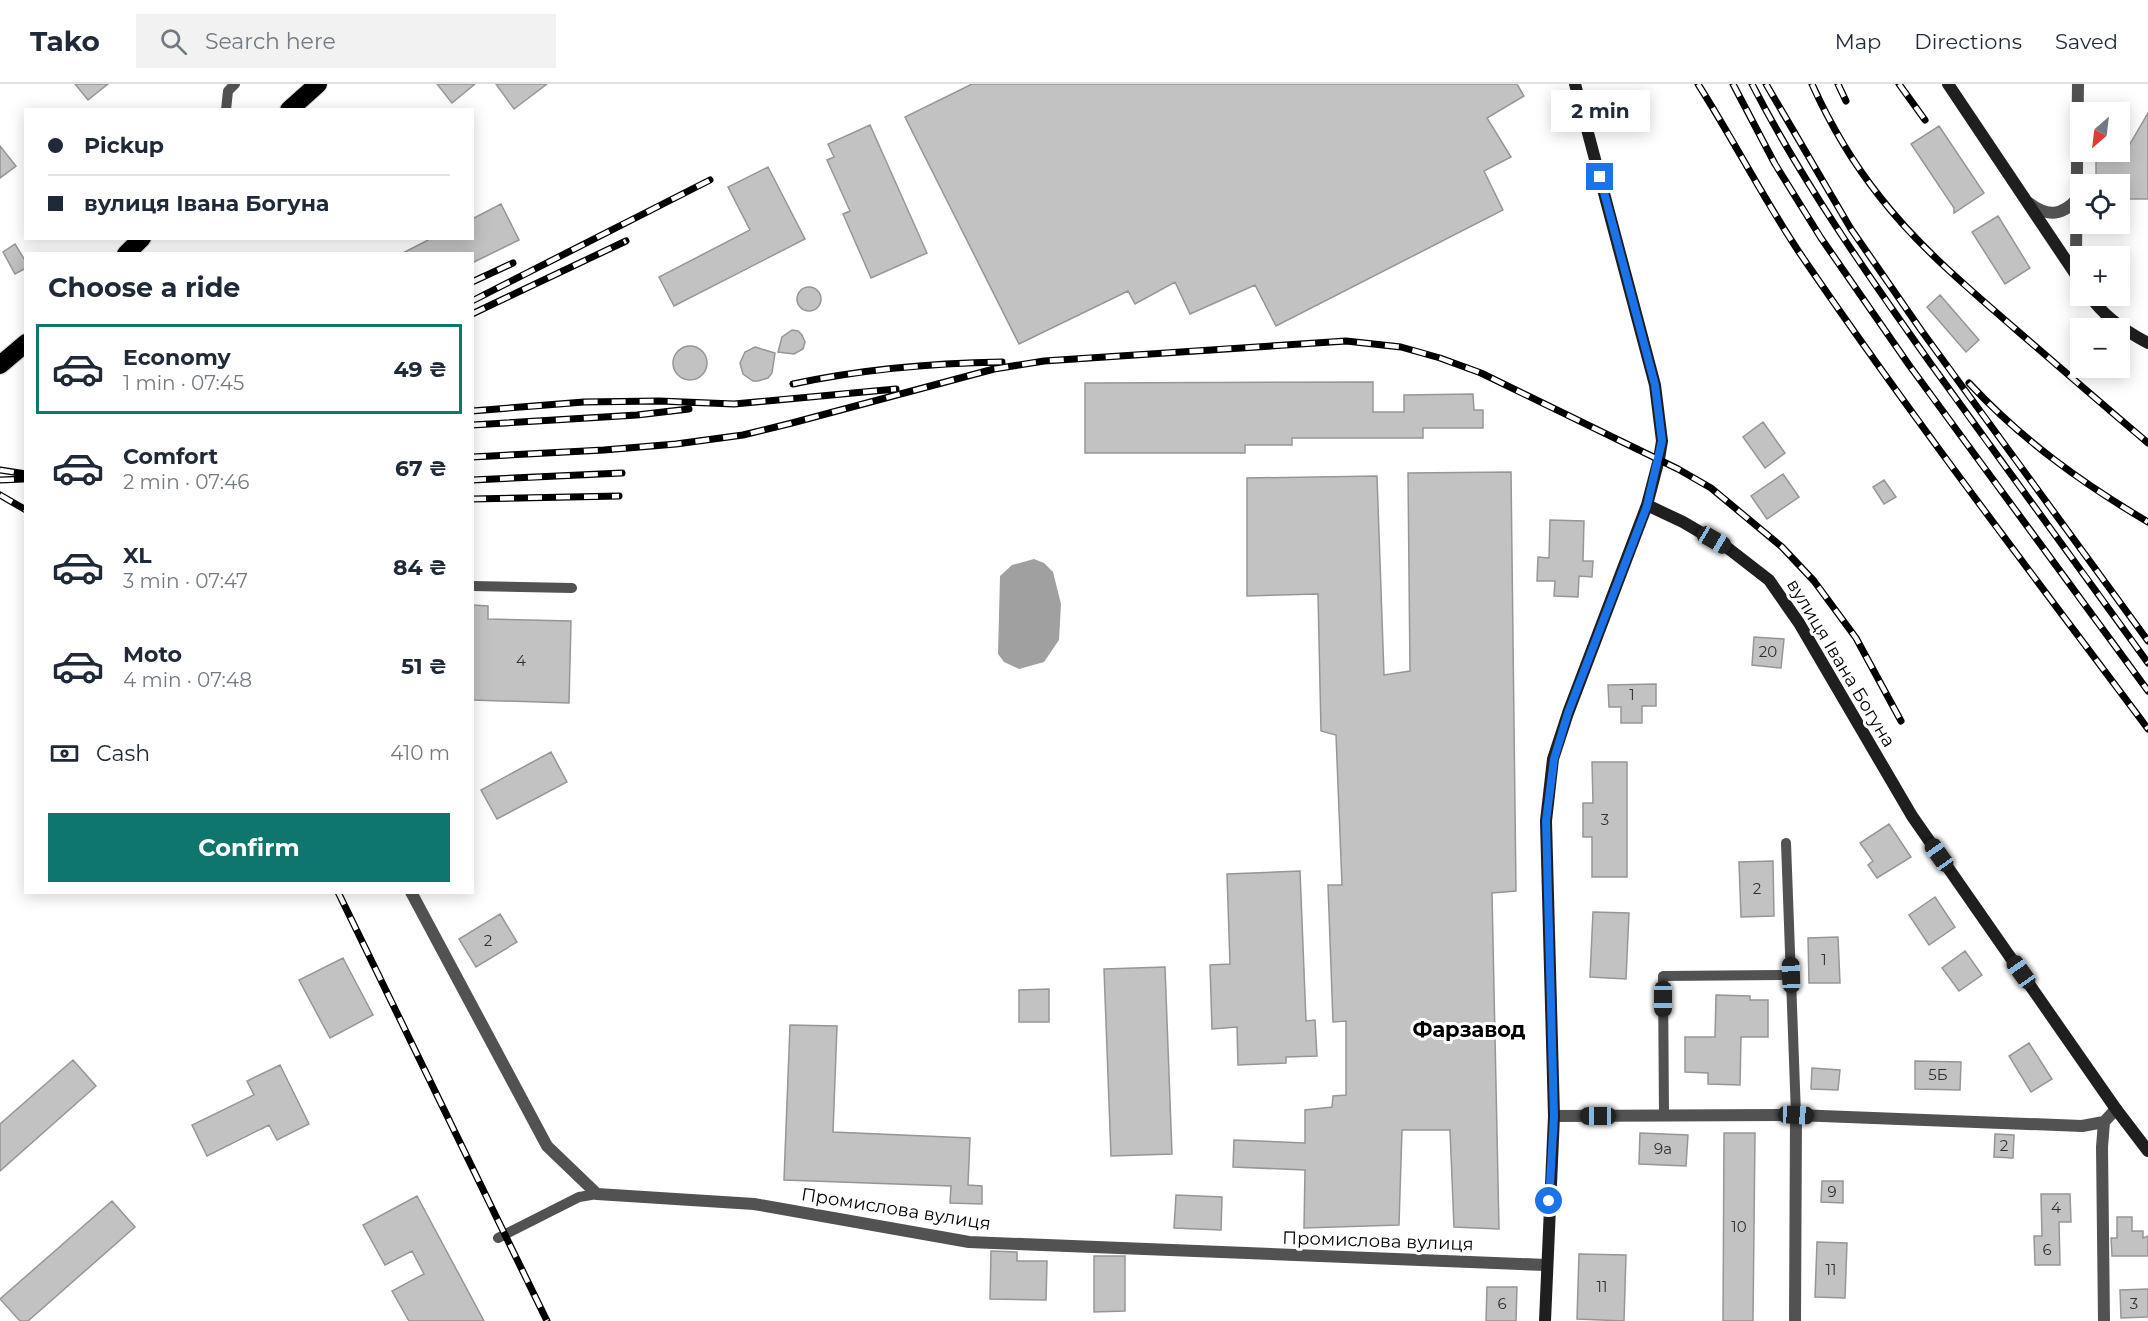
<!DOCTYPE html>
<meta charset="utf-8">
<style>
body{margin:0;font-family:Montserrat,sans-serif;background:#f2f2f3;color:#1f2937;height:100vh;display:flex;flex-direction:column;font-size:22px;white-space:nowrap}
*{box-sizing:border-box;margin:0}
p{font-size:20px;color:#747a83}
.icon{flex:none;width:33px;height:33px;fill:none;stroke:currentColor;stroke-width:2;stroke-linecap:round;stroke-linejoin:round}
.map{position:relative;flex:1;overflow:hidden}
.panel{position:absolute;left:24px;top:168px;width:450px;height:642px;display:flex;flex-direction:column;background:#fff;border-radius:0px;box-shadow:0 3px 15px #0003}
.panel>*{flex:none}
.banner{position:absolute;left:24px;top:24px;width:450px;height:132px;border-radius:0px;box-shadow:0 3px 15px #0003;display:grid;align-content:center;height:132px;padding:0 24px;background:#fff}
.needle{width:39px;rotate:208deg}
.fabs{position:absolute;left:2070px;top:18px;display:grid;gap:12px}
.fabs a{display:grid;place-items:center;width:60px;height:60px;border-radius:0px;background:#fff;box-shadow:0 3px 15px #0003;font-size:30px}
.end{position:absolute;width:27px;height:27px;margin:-14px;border:8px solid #1a73e8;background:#fff;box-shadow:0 0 0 3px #fff}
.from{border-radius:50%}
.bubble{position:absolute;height:42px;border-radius:0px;background:#fff;box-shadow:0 3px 15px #0003;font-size:20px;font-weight:700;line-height:42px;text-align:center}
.car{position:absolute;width:18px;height:36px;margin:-18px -9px;border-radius:8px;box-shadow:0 0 4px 2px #0007;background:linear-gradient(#222 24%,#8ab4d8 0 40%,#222 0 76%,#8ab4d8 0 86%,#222 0)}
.banner b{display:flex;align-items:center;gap:21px;height:57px;font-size:22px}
.banner b+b{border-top:2px solid #e0e1e3}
.banner i{width:15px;height:15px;background:#1f2937}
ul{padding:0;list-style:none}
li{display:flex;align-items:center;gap:18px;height:90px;margin:0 12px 9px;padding:0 12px;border:3px solid transparent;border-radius:0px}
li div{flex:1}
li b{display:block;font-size:22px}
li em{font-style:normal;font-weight:700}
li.current{border-color:#0f766e}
li>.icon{width:54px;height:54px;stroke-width:1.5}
h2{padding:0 24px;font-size:27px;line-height:72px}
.pay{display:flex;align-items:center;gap:15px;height:66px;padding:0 24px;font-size:22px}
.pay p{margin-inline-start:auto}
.action{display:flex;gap:12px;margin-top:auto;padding:12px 24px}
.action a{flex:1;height:69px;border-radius:0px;background:#0f766e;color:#fff;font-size:24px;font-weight:700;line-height:69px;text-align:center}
header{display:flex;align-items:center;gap:36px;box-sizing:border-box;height:84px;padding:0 30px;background:#fff;border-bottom:2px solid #e0e1e3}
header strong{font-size:28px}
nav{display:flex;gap:33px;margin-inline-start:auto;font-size:21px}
.search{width:420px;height:54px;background:#f2f2f3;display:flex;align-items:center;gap:15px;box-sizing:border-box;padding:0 21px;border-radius:0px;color:#747a83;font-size:22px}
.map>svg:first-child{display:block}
.water{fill:#a0a0a0}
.building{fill:#c2c2c2;stroke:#969696;stroke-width:1.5}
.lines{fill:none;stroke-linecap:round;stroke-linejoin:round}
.highway-casing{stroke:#dbdbdb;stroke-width:20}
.lane{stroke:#525252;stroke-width:10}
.street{stroke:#525252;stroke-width:12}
.secondary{stroke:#1f1f1f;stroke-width:12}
.highway{stroke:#000;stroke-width:18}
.rail-casing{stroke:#000;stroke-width:7}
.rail{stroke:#fff;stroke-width:4.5;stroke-dasharray:14;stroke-linecap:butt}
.route{stroke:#1a73e8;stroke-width:8}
.labels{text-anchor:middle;stroke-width:6;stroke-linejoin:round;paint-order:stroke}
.number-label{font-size:15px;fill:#303030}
.street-label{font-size:18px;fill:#000;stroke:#fff}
.quarter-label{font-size:21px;font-weight:bold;fill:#000;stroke:#fff}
</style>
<header>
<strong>Tako</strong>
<div class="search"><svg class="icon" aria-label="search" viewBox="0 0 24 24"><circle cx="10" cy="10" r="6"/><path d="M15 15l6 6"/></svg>Search here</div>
<nav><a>Map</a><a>Directions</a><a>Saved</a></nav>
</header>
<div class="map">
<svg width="2148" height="1237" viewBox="0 0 2148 1237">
<rect width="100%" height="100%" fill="#fff"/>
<path class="water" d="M1034,475L1044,479L1053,488L1061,520L1059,556L1044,578L1019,585L1004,578L998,570L1000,492L1012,481Z"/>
<path class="building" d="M75,0H108L88,16Z
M437,0H475L452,19Z
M496,0H547L514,25Z
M972,0H1517L1524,12L1487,34L1511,73L1484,87L1503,126L1276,242L1255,201L1190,230L1175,198L1135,220L1128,207L1019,260L905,33Z
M2148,29V115H2120V100H2096V68H2123V72Z
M870,41L927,169L871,194L843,130L850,127L827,76L834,73L828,60Z
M1939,42L1984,109L1954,129V124L1911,60Z
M0,62L16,82L0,94Z
M768,83L805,155L674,222L659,193L750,146L728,103Z
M501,120L519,156L472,179V170H401L432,154H472V135Z
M1998,132L2030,184L2005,200L1972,148Z
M15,160L26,178V184L15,190L3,168Z
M797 215a12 12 0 1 1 24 0a12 12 0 1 1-24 0Z
M1940,211L1979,256L1966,268L1927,223Z
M792,246L798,247L802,251L805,258L803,265L794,270L778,268L782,253Z
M673 279a17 17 0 1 1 34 0a17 17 0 1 1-34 0Z
M755,263L775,269L772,289L768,294L758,297H753L743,290L740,279L745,268Z
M1373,298V328H1404V311L1473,310L1474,326H1483V344H1423V354H1292V361H1245V369H1085V299Z
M1763,338L1785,369L1765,384L1743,353Z
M1511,388L1516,807L1492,809L1499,1145L1454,1143L1450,1046H1402L1399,1141L1304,1144L1305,1086L1233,1083L1234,1056L1305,1059V1026L1332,1023L1333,1012L1346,1011V937L1333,938L1328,801H1342L1336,651L1321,647L1318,510L1247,512V394L1377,392L1384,591L1410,587L1408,389Z
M1783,390L1799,413L1767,435L1751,412Z
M1884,396L1896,413L1884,420L1873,403Z
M1550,436L1584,437L1583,477H1593L1592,493L1579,492L1578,513L1554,512L1555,497H1537L1538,473L1549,474Z
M472,521L488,522V535L571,537L569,619L472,616Z
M1754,553L1784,555L1781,584L1752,581Z
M1656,600V622H1642V639H1621V623H1609L1608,601Z
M551,668L567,698L497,735L481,706Z
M1592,678H1627V793H1592V753H1583V719H1593Z
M1889,740L1911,773L1877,794L1868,781L1873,777L1860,759Z
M1773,777L1774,832L1741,833L1739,778Z
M1300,787L1306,937L1315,936L1317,972L1286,973V979L1238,981L1237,943L1212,945L1210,881L1230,880L1227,790Z
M1935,813L1955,843L1929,861L1909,831Z
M1593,828L1629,829L1626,895L1590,893Z
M500,830L517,858L476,883L459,855Z
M1838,853L1840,899H1809L1808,854Z
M1965,867L1982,891L1959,907L1942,884Z
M343,874L373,931L330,954L299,896Z
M1165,883L1172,1070L1111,1072L1104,885Z
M1049,905V938H1019V906Z
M1716,911L1750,912V916H1768V953H1741L1740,1001L1708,1000V989L1685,988V953H1715Z
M790,941L837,942L833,1048L970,1054L968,1101L982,1102V1120L950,1119L951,1102L784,1096Z
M2029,959L2052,995L2031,1008L2009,972Z
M73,976L96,1002L0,1087V1040Z
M1915,977L1961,978L1960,1006L1915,1005Z
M280,981L309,1040L277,1056L269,1041L207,1072L192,1041L254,1011L247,997Z
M1812,984L1840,986L1838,1006L1811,1005Z
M1640,1049L1688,1051L1686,1082L1639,1080Z
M1724,1049H1755L1753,1237H1723Z
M1995,1050L2014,1051L2013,1074L1994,1073Z
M1822,1097H1843V1119L1821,1118Z
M2041,1110H2070L2071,1138H2059L2060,1181H2035L2034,1152H2042Z
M1176,1111L1222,1113L1221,1146L1174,1144Z
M417,1112L484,1237H409L392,1207L424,1190L412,1167L385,1181L363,1141Z
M112,1117L135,1143L28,1237H20L0,1215Z
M2117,1133H2132V1147H2143V1154L2148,1152V1172H2112L2111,1154H2117Z
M1817,1158L1847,1159L1845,1214L1815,1213Z
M991,1167L1017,1168V1177H1047L1046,1216L990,1215Z
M1579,1170L1626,1171L1624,1237L1577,1235Z
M1094,1172H1125V1227L1094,1228Z
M1487,1203H1517L1516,1237H1486Z
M2148,1205V1233L2121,1234L2120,1206Z"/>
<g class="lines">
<g class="highway-casing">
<path id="highway" d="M289,26L318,0
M126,170L142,154
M0,281L26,259"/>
</g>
<path class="lane" d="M226,26L228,7L235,0
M472,502L572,504
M1786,759L1796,1031
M1664,1031L1663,892L1791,891
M498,1154L579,1113L597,1110"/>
<path class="street" d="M2078,0L2076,169L2080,192
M2029,119C2047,133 2062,132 2077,115
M411,808L547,1062L597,1110L754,1120L969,1158L1546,1181
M1554,1032L1796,1031L2082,1042L2104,1038
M1795,1237L1796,1031
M2104,1237L2102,1063L2104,1038L2116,1025"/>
<path class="secondary" d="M1948,0L2080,197
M2090,212C2104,233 2125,247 2148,259
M1647,421L1683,438L1729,465L1769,496L1799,539L1912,732L2116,1025L2148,1067
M1545,1237L1554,1032L1546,737L1553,675L1568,629L1647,421L1659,375L1662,357L1655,301L1575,0"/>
<use href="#highway" class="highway"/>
<g class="rail-casing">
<path id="rail" d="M1698,0C1733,55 1763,114 1799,168C1910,331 2030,487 2148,645
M1733,0L1775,80L1821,154L1909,281L2148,607
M1752,0C1803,99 1867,190 1931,280C2003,380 2076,479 2148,579
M1766,0L1851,145L1921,246L2148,557
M1812,0C1830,40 1853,79 1880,113C1918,162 1967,203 2013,243C2058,282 2103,321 2148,359
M1838,0L1846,17
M1899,0L1925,36
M472,198L513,179
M472,217L710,96
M472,230L626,157
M1969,299C2022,356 2082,399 2148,438
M793,300C858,286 935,279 1002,278
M472,327L584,318L659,317L734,320L896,305
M472,341L637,331L689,325
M472,373L604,366L676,360L743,351L792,339L994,285L1044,277L1346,257L1401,263L1440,274L1481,289L1678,385L1711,404L1782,463L1814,497L1856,554L1901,637
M0,386L26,390
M0,396L23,395
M472,396L622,389
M0,411L26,426
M472,415L619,412
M338,808L547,1237"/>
</g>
<use href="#rail" class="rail"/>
</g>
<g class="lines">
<path class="route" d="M1549,1117L1554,1032L1546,737L1554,675L1568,629L1647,422L1662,357L1655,301L1600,93"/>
</g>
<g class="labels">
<g class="number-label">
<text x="1768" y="573">20</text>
<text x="521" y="582">4</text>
<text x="1632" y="616">1</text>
<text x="1605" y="741">3</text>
<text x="1757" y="810">2</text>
<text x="488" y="862">2</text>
<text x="1824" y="881">1</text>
<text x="1938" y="996">5Б</text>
<text x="2004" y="1067">2</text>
<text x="1663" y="1070">9а</text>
<text x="1832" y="1113">9</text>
<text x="2056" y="1129">4</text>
<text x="1739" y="1148">10</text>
<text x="2047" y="1171">6</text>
<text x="1831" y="1191">11</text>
<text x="1602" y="1208">11</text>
<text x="1502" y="1225">6</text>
<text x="2134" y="1225">3</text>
</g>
<g class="street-label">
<text transform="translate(1841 579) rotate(59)" y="6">вулиця Івана Богуна</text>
<text transform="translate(896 1125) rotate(9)" y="6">Промислова вулиця</text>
<text transform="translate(1378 1157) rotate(2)" y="6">Промислова вулиця</text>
</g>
<g class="quarter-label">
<text x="1469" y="953">Фарзавод</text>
</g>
</g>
</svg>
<div class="fabs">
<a><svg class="needle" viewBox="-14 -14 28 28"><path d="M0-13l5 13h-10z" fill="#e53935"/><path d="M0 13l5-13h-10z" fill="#747a83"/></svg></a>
<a><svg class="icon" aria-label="locate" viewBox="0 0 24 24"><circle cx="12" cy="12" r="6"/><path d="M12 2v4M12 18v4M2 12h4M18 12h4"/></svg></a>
<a>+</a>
<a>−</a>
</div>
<i class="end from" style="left:1549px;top:1117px"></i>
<i class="end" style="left:1600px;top:93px"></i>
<div class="bubble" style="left:1551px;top:6px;width:99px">2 min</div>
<i class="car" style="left:1714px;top:456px;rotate:120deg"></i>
<i class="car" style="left:1939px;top:771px;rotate:325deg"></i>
<i class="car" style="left:2021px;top:888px;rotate:325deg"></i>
<i class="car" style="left:1791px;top:891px;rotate:358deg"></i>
<i class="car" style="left:1663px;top:915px;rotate:180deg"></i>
<i class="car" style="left:1796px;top:1031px;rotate:93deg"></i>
<i class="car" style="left:1598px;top:1032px;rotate:270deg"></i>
<div class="banner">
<b><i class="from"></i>Pickup</b>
<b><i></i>вулиця Івана Богуна</b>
</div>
<section class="panel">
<h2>Choose a ride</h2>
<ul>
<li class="current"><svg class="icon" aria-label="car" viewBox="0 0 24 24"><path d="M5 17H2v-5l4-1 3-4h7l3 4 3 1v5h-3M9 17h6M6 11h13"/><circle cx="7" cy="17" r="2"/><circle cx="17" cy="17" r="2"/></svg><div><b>Economy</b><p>1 min · 07:45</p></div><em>49 ₴</em></li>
<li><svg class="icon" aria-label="car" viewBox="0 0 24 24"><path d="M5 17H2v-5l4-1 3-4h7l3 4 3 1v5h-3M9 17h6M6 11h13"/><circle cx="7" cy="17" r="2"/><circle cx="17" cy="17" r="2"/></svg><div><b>Comfort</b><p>2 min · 07:46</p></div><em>67 ₴</em></li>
<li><svg class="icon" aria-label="car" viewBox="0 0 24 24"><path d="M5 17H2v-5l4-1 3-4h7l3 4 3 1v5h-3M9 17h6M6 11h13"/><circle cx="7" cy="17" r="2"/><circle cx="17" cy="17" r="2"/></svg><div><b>XL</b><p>3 min · 07:47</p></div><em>84 ₴</em></li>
<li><svg class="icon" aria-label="car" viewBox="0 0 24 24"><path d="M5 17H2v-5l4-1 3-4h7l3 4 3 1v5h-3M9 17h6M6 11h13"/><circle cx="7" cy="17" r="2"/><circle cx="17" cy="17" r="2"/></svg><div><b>Moto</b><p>4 min · 07:48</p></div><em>51 ₴</em></li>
</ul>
<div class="pay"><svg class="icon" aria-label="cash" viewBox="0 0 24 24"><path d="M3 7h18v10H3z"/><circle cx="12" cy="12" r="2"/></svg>Cash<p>410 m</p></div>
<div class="action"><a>Confirm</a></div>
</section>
</div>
